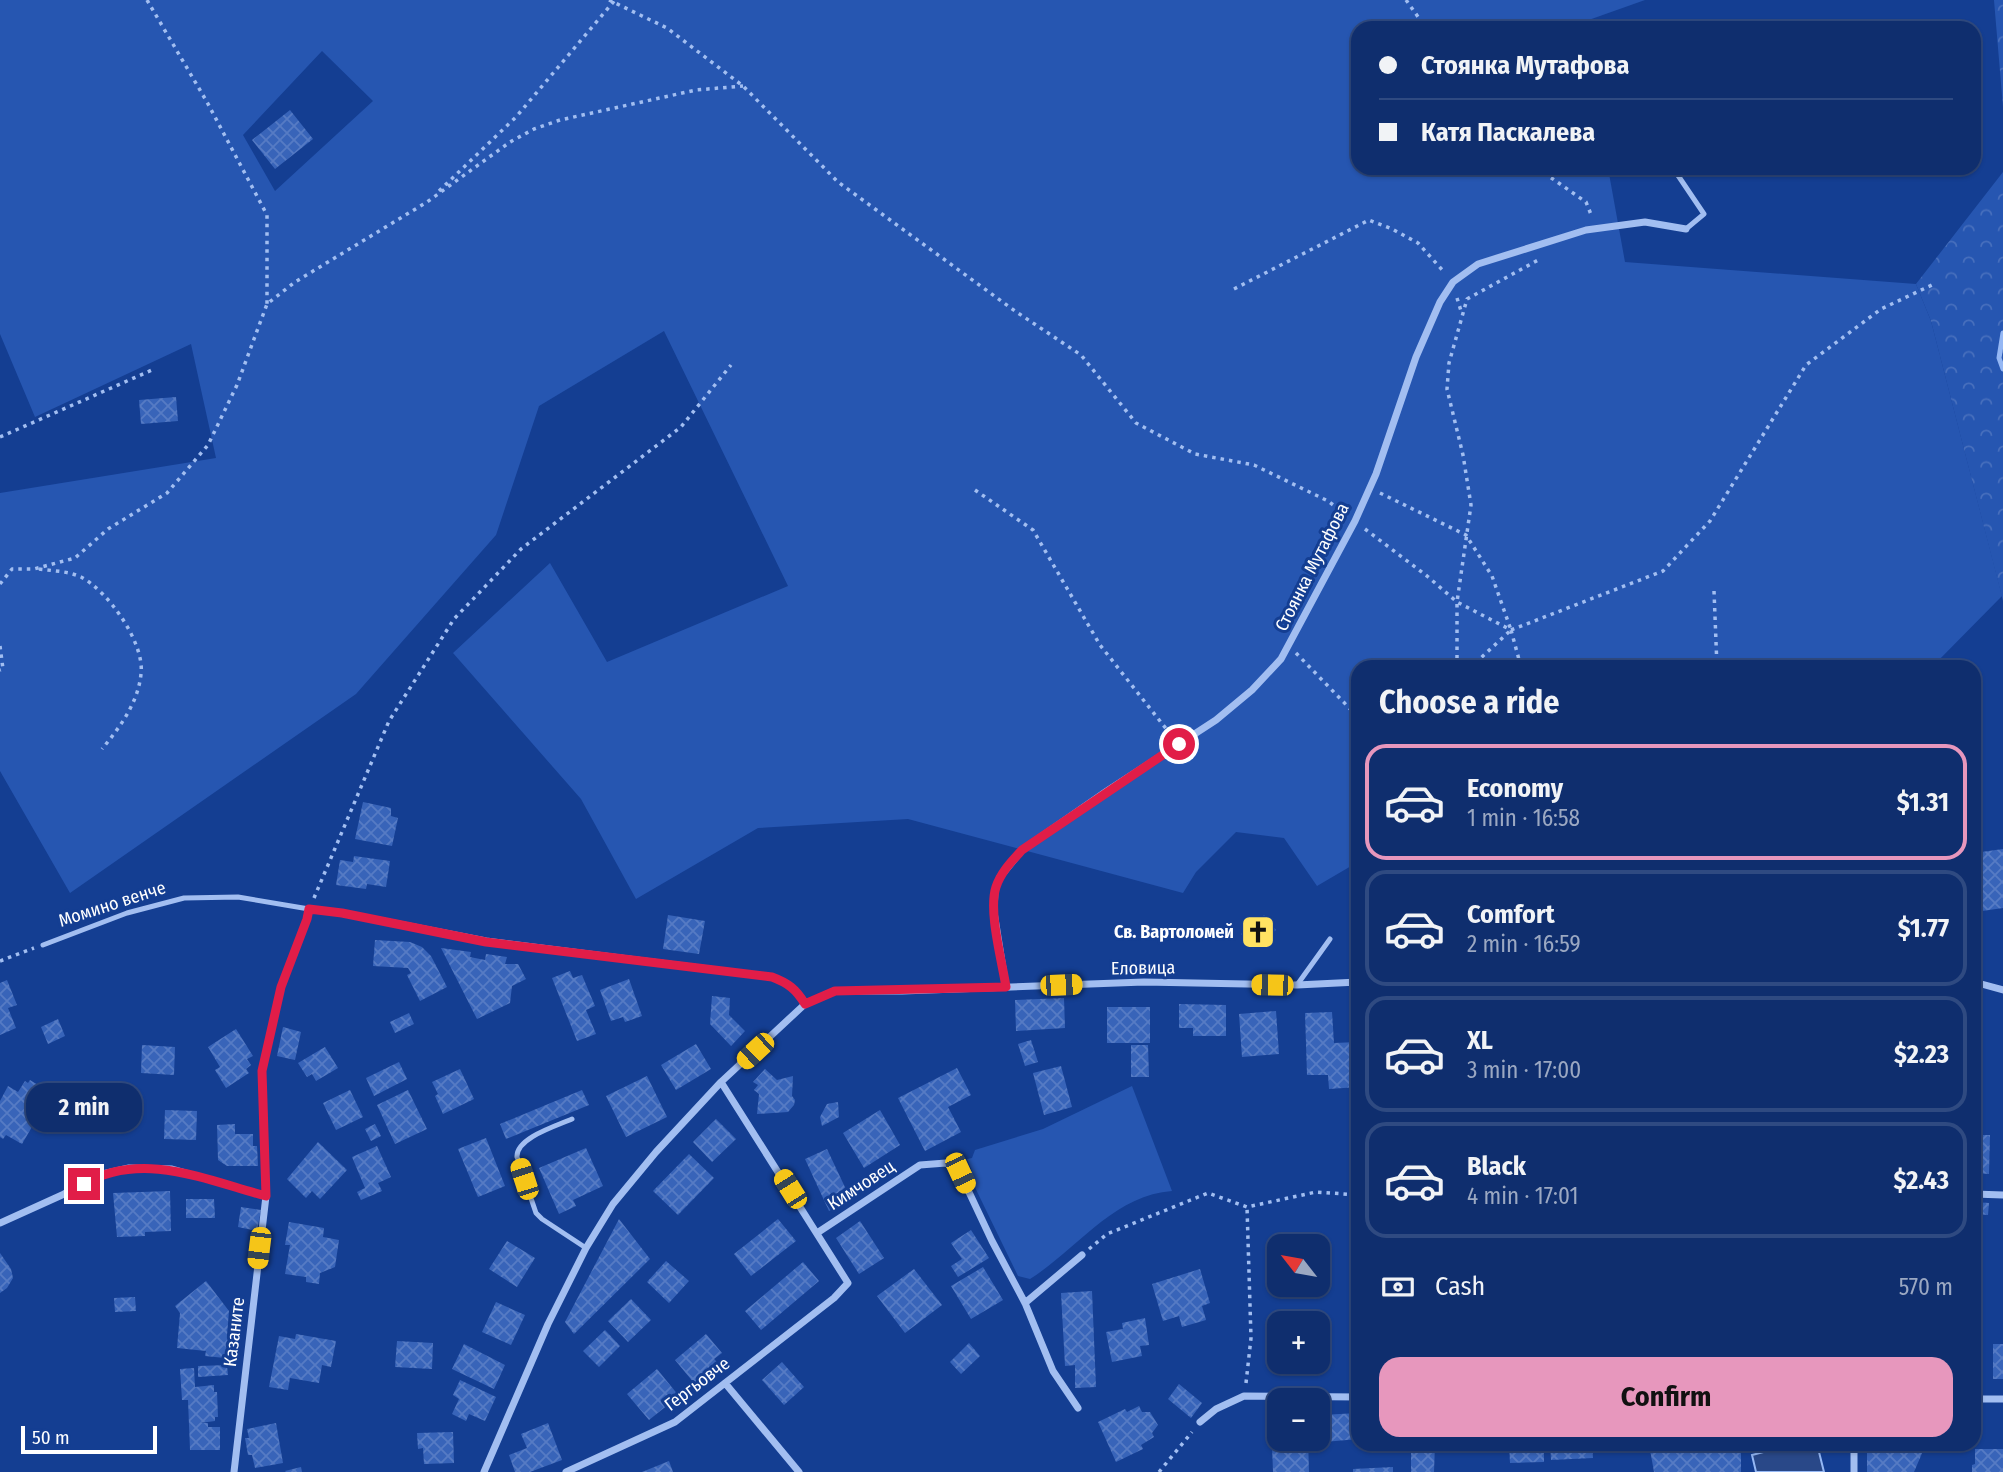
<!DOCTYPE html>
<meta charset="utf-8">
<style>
body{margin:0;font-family:"Fira Sans Condensed",sans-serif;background:#183673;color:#f1f3f6;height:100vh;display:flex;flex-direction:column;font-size:26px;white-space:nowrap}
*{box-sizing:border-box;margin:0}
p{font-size:23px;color:#9ba8c2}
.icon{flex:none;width:38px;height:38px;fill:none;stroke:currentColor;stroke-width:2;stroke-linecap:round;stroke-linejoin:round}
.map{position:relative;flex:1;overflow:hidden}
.details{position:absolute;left:1351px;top:660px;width:630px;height:791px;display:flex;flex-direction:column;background:#0f2e6e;border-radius:21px;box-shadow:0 2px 5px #0004,0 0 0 2px #2f4a81}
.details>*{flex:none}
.hud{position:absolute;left:1351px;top:21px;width:630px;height:154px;border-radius:21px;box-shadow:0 2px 5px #0004,0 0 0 2px #2f4a81;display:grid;align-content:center;height:154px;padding:0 28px;background:#0f2e6e}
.needle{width:46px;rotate:301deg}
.fabs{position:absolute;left:1267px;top:1234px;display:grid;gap:14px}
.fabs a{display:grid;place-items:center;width:63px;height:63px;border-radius:14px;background:#0f2e6e;box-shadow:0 2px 5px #0004,0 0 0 2px #2f4a81;font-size:35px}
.scale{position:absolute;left:21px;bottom:18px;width:136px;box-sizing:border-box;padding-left:7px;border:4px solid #fff;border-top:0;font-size:19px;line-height:24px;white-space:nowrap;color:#fff;-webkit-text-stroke:5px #143e92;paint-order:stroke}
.end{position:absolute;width:32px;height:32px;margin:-16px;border:9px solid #e11d48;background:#fff;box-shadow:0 0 0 4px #fff}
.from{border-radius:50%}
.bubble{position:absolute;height:49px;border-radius:21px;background:#0f2e6e;box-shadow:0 2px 5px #0004,0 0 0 2px #2f4a81;font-size:23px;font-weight:700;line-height:49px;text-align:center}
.car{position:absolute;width:21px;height:42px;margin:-21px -10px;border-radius:9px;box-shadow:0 0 5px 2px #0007;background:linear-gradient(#f5c518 24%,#345 0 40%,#f5c518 0 76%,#345 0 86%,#f5c518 0)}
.hud b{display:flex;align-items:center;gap:24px;height:66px;font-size:26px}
.hud b+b{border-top:2px solid #2f4a81}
.hud i{width:18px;height:18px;background:#f1f3f6}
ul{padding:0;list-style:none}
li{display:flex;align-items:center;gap:21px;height:116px;margin:0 14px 10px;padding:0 14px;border:4px solid #2f4a81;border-radius:21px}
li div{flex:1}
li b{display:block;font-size:26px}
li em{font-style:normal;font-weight:700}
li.current{border-color:#e797bd}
li>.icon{width:63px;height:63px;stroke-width:1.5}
h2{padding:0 28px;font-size:32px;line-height:84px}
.pay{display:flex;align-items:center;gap:18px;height:77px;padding:0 28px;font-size:26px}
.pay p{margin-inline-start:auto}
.button{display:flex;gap:14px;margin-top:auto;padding:14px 28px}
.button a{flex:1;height:80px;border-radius:21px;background:#e797bd;color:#111;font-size:28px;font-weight:700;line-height:80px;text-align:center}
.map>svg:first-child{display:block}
.grass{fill:#2656b1;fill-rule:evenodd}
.forest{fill:url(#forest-crowns)}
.water{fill:#294888;stroke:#94b7f4;stroke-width:2}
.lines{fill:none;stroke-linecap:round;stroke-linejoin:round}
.stream{stroke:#94b7f4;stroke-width:5}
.building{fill:url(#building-cross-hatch)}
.path{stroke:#a2bef1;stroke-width:3.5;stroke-dasharray:3.5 5;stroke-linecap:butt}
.service{stroke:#a2bef1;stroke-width:5}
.minor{stroke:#a2bef1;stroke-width:7}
.route{stroke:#e11d48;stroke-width:9}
.labels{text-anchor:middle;stroke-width:6;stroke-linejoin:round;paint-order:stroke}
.street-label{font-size:18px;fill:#fff;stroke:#143e92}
.poi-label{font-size:18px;font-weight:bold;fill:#fff;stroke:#143e92;text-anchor:end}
</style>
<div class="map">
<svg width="2003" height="1472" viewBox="0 0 2003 1472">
<defs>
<pattern id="forest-crowns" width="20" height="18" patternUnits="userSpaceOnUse" patternTransform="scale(1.75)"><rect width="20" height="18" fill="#2656b1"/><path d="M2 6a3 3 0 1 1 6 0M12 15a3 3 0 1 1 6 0" fill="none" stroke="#476fbd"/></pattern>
<pattern id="building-cross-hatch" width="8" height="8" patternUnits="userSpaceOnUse" patternTransform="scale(1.75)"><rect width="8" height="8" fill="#3864b9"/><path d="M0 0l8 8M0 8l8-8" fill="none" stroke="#567bc4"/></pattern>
</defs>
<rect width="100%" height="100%" fill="#143e92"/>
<path class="grass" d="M0,0H1645L1583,22L1584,28H1358V168H1608L1625,262L1916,284L1931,321L2002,596L1932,667H1358V862L1317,886L1284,838L1236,832L1196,872L1183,893L908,819L758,828L636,899L581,799L453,653L550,563L607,662L788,586L664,331L539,406L496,535L356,694L70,893L0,771V493L216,458L191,344L35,417L0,334ZM322,51L373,101L275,191L243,135Z
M1132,1086L1172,1191C1114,1195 1076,1250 1030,1279L1018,1276L968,1173L972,1171L967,1159L972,1158L975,1150L1043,1129Z"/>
<path class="forest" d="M1994,0H2003V107Z
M2003,172V601L1931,321L1916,284Z"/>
<path class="water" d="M1794,1444H1817L1824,1472H1756L1752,1455Z"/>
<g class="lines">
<path class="stream" d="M2003,333L1999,358L2003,369"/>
</g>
<path class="building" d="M290,110L313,139L275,169L252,140Z
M176,397L178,421L141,424L139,400Z
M363,802L391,808V816L398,818L392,846L355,839Z
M2003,849V908L1982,911L1980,895H1974V853Z
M354,856L390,861L386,887L367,884L366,889L336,885L340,860L353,862Z
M668,915L705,921L699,954L663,949Z
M1264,915L1276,930L1253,949L1241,934Z
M375,940L410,942L422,947L431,956L447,987L420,1001L407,975L411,973L408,968L373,966Z
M441,948L471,952L470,957L485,960L486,954L507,957L505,964H518L526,979L512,986L510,1003L477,1019Z
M570,971L573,978L582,975L595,1006L586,1010L596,1034L577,1041L552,978Z
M629,979L642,1016L625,1022L623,1017L611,1021L600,990Z
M7,980L17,1005L8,1008L16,1028L0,1035V983Z
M712,996L730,998L729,1015L745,1031L731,1046L710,1024Z
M1064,998L1065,1028L1016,1031L1015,1000Z
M1179,1004L1226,1005V1036H1193V1028H1179Z
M1107,1007H1150V1043H1107Z
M1276,1011L1279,1054L1242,1057L1239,1014Z
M1332,1012L1334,1043L1358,1042V1087L1329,1089L1328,1075H1307L1305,1013Z
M409,1013L414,1024L395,1033L390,1022Z
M58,1019L65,1036L48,1044L41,1027Z
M283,1027L301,1032L295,1060L277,1056Z
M236,1029L253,1056L247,1059L251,1065L246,1069L249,1073L226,1088L215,1070L220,1067L208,1047Z
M1031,1040L1038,1062L1025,1066L1018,1044Z
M696,1044L711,1069L676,1090L661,1065Z
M142,1045L175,1047L174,1075L141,1073Z
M1131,1045H1148L1149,1077H1131Z
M325,1047L338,1068L316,1081L312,1074L307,1077L298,1063Z
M399,1062L407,1079L374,1096L366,1078Z
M1061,1066L1072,1107L1044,1115L1033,1073Z
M957,1068L971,1095L948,1107L961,1132L925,1151L898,1098Z
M460,1069L474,1099L443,1114L435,1096L438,1094L432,1082Z
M765,1069L777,1080L793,1076L792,1096L795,1100L794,1105L788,1112L757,1114L759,1094L754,1090L758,1085L753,1082Z
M647,1076L667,1117L626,1137L606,1096Z
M30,1080L46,1090L45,1093L50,1096L22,1144L6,1135L3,1139L0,1137V1101L8,1086L18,1092L25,1081L28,1083Z
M350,1090L363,1117L336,1130L323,1103Z
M408,1090L427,1129L395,1144L377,1105Z
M582,1090L589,1105L506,1139L500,1124Z
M838,1102L839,1117L822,1126L820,1117L827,1104Z
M165,1110L197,1111L196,1140L164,1139Z
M880,1110L900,1145L864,1168L843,1133Z
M716,1119L736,1139L712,1162L693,1142Z
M235,1124V1134H253V1146H257L258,1166H227L218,1160L217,1125Z
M375,1124L381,1136L371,1141L365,1129Z
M1974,1135H1990L1989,1174L1974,1173Z
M486,1138L505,1186L478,1197L458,1149Z
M318,1142L347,1170L320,1199L312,1191L306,1198L287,1179Z
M377,1146L391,1177L378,1183L382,1191L361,1200L357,1192L365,1188L352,1157Z
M586,1148L603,1186L573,1200L576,1206L559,1214L539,1168Z
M827,1149L851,1200L829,1211L805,1159Z
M689,1154L714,1178L678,1215L653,1191Z
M170,1191L171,1231L145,1232V1236L117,1237L113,1193Z
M186,1199H214L215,1218H186Z
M1974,1202L1989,1203L1988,1215L1974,1214Z
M241,1207L261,1210L257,1231L238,1227Z
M619,1219L650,1259L574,1334L565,1322Z
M778,1219L796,1241L751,1276L734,1254Z
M860,1221L884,1258L859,1274L836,1238Z
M289,1222L324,1228L323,1237L339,1240L335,1267L320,1273L319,1284L306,1282V1277L285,1274L290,1245H285Z
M971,1230L989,1258L958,1277L951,1266L962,1259L951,1243Z
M507,1241L535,1258L517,1287L489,1269Z
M0,1253L11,1269L13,1278L7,1288L0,1293Z
M666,1261L689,1281L669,1303L647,1282Z
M803,1262L819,1281L761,1330L745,1311Z
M983,1267L1003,1300L971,1319L951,1286Z
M914,1269L942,1305L905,1333L877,1296Z
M1200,1269L1210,1303L1202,1306L1206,1320L1182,1327L1179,1316L1163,1321L1152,1284Z
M206,1281L229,1311L227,1336L237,1337L235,1359L205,1356L206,1351L177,1348L180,1313L175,1306Z
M1092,1291L1096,1387L1075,1388V1365L1065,1366L1061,1293Z
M135,1297L136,1311L115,1312L114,1298Z
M631,1299L651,1320L628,1342L608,1321Z
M496,1302L525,1315L511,1345L482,1332Z
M1145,1318L1149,1345L1140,1346L1142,1356L1112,1362L1106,1332L1123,1329L1122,1323Z
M605,1330L620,1346L599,1367L583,1351Z
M296,1334L336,1341L331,1367L322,1365L319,1383L290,1378L288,1390L269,1387L279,1336L295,1339Z
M706,1334L722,1353L714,1359L723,1369L699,1389L675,1360Z
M397,1341L433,1343L432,1369L395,1367Z
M969,1343L980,1356L961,1374L950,1362Z
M464,1344L505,1365L494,1389L452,1369Z
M1993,1344H2003V1379H1993Z
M782,1362L804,1387L784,1405L762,1380Z
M227,1365L228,1375L198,1377V1366Z
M194,1368L195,1387L214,1385V1392H217L218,1417H215V1421L200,1423H208V1427H220V1450H190L188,1400H182L180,1369Z
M657,1369L679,1396L649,1420L627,1394Z
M460,1380L496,1397L485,1421L469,1414L466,1421L452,1414L459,1399L453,1395Z
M1179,1384L1202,1403L1191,1418L1168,1399Z
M1139,1406L1142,1412H1150L1158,1425L1152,1433L1154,1437L1141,1445L1143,1449L1116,1462L1098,1422L1125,1409L1127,1412Z
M1358,1413V1439L1324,1442L1322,1415Z
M1271,1418H1279V1438H1308L1309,1472H1273Z
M276,1423L283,1463L255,1468L252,1455H248L245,1438H249L247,1429Z
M548,1423L562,1460L530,1472H515L509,1455L527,1448L521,1434Z
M453,1432L454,1463L424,1464L423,1448L418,1449L417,1433Z
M1411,1444H1435L1434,1472H1411Z
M1509,1444H1544V1462L1510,1463Z
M1550,1444H1592L1593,1458L1551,1460Z
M1649,1444H1741V1472H1654Z
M1867,1444H1926L1914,1472H1867Z
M1975,1449H2003V1472H1972V1465L1975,1464Z
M669,1461L673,1472H642Z
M301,1467L302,1472H286L285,1471Z
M1393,1467V1472H1353V1469Z"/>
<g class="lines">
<path class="path" d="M147,0L207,102L267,215V304
M609,0L667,28L743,86L838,182L1015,311L1081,355L1136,423L1195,454L1254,465L1328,501L1345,514
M1406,0L1426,28
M1537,168L1586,202L1592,217
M439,191L516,117L615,0
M1234,289L1369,220L1392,229L1418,243L1445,273
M1457,298L1462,314
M0,437L152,370
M975,490L1033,530L1100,645L1171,735
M1380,493L1466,535L1492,576L1511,630L1471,667
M1365,529L1427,576L1457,602L1511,630L1521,667
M39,569C53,571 68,571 81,577C108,591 145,643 141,674C138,703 120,727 102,749
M0,584L12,569H34L75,558L108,529L167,493L208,445L237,385L267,304L295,282L427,202L510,142L534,129L560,120L696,90L743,86
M1714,591L1717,667
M1511,630L1663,571L1710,521L1806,365L1881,309L1934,284
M0,646L3,669L0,670
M1296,653L1358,717
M1457,667V602L1471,505L1463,455L1447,389L1449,363L1467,299L1540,259
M314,898L389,721L454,619L521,549L681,427L731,365
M0,961L34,948
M1089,1249L1107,1234L1208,1193L1247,1207L1316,1192L1358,1195
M1246,1383L1251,1338L1247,1207
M1159,1472L1192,1432"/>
<path class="service" d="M1673,168L1704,214L1686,229
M43,945L127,913L184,898L238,897L309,909
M1297,985L1330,939
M572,1119C556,1126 516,1138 517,1157L536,1213L542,1219L586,1248"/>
<path class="minor" d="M1974,982L2003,990
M1006,987L994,912L995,890L1000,877L1022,850L1107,791L1216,720L1252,690L1281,659L1355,521L1376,474L1416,357L1440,302L1453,282L1478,264L1586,230L1645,222L1686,229
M1974,1194L2003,1195
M0,1223L62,1195L98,1175L129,1168L172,1169L266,1196
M817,1233L920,1165L946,1163L960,1173L992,1241L1025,1303L1053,1371L1078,1408
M1025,1303L1082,1255
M725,1383L799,1472
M1974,1399H2003
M1200,1422L1216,1409L1244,1396L1358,1397
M1854,1444V1472
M234,1472L266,1196L262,1071L281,987L307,919L309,909L342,913L486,941L772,977C788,983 796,989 805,1004
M484,1472L548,1324L586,1248L613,1204L656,1152L721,1082L805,1004L834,991H902L1144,982L1297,985L1358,982
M566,1472L675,1422L834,1298L848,1283L721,1082"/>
</g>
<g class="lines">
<path class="route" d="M84,1184C142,1150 206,1180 266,1196L262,1071L281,987L307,919L309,909L342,913L486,942L772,977C788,983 796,989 805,1004L835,991L1006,987C1002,961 988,911 996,887C1001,872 1012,861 1022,850L1179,744"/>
</g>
<defs>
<g id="church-square" transform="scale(1.75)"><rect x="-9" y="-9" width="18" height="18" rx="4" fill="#ffe262" stroke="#143e92"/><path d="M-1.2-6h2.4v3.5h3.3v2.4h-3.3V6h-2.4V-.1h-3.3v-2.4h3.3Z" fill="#111"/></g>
</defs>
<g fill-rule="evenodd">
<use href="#church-square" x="1258" y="932"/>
</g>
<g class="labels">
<g class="street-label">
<text transform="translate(1312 567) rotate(-63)" y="6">Стоянка Мутафова</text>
<text transform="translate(112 904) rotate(-18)" y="6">Момино венче</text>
<text transform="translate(1143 968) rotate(-1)" y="6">Еловица</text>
<text transform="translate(861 1185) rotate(-33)" y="6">Кимчовец</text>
<text transform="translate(234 1332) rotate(-83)" y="6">Казаните</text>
<text transform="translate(697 1384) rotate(-37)" y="6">Гергьовче</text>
</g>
<g class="poi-label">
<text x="1234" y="938">Св. Вартоломей</text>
</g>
</g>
</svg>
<div class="fabs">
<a><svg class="needle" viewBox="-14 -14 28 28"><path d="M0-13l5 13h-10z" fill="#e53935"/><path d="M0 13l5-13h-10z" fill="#9ba8c2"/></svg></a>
<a>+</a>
<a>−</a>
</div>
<div class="scale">50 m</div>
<i class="end from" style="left:1179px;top:744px"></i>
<i class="end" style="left:84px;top:1184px"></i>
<div class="bubble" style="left:26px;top:1083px;width:116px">2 min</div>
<i class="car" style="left:1061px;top:985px;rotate:88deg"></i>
<i class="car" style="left:1272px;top:985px;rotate:271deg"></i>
<i class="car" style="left:755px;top:1051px;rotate:227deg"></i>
<i class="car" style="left:960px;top:1173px;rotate:155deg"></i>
<i class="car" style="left:524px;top:1179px;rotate:342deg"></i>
<i class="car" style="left:790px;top:1189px;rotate:328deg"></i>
<i class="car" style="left:259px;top:1248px;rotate:187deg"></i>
<div class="hud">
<b><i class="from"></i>Стоянка Мутафова</b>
<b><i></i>Катя Паскалева</b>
</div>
<section class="details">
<h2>Choose a ride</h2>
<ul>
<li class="current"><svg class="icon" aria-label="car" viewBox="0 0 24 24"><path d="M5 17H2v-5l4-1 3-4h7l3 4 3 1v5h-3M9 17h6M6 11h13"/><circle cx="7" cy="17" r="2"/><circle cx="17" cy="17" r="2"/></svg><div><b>Economy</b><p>1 min · 16:58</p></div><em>$1.31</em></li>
<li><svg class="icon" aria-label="car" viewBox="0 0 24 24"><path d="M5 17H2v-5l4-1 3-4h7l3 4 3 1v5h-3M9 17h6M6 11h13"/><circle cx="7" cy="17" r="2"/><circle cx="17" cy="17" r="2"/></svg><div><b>Comfort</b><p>2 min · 16:59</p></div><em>$1.77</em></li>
<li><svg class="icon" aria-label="car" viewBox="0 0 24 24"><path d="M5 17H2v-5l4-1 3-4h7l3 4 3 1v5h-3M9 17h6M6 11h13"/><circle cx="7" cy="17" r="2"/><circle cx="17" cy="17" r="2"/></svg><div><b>XL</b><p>3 min · 17:00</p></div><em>$2.23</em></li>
<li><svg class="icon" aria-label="car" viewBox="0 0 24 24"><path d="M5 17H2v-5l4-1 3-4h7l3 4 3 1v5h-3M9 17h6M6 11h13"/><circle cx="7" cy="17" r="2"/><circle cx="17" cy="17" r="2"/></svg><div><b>Black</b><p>4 min · 17:01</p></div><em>$2.43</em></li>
</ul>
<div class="pay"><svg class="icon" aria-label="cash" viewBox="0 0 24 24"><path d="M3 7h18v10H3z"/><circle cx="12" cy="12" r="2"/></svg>Cash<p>570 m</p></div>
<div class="button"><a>Confirm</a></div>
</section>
</div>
